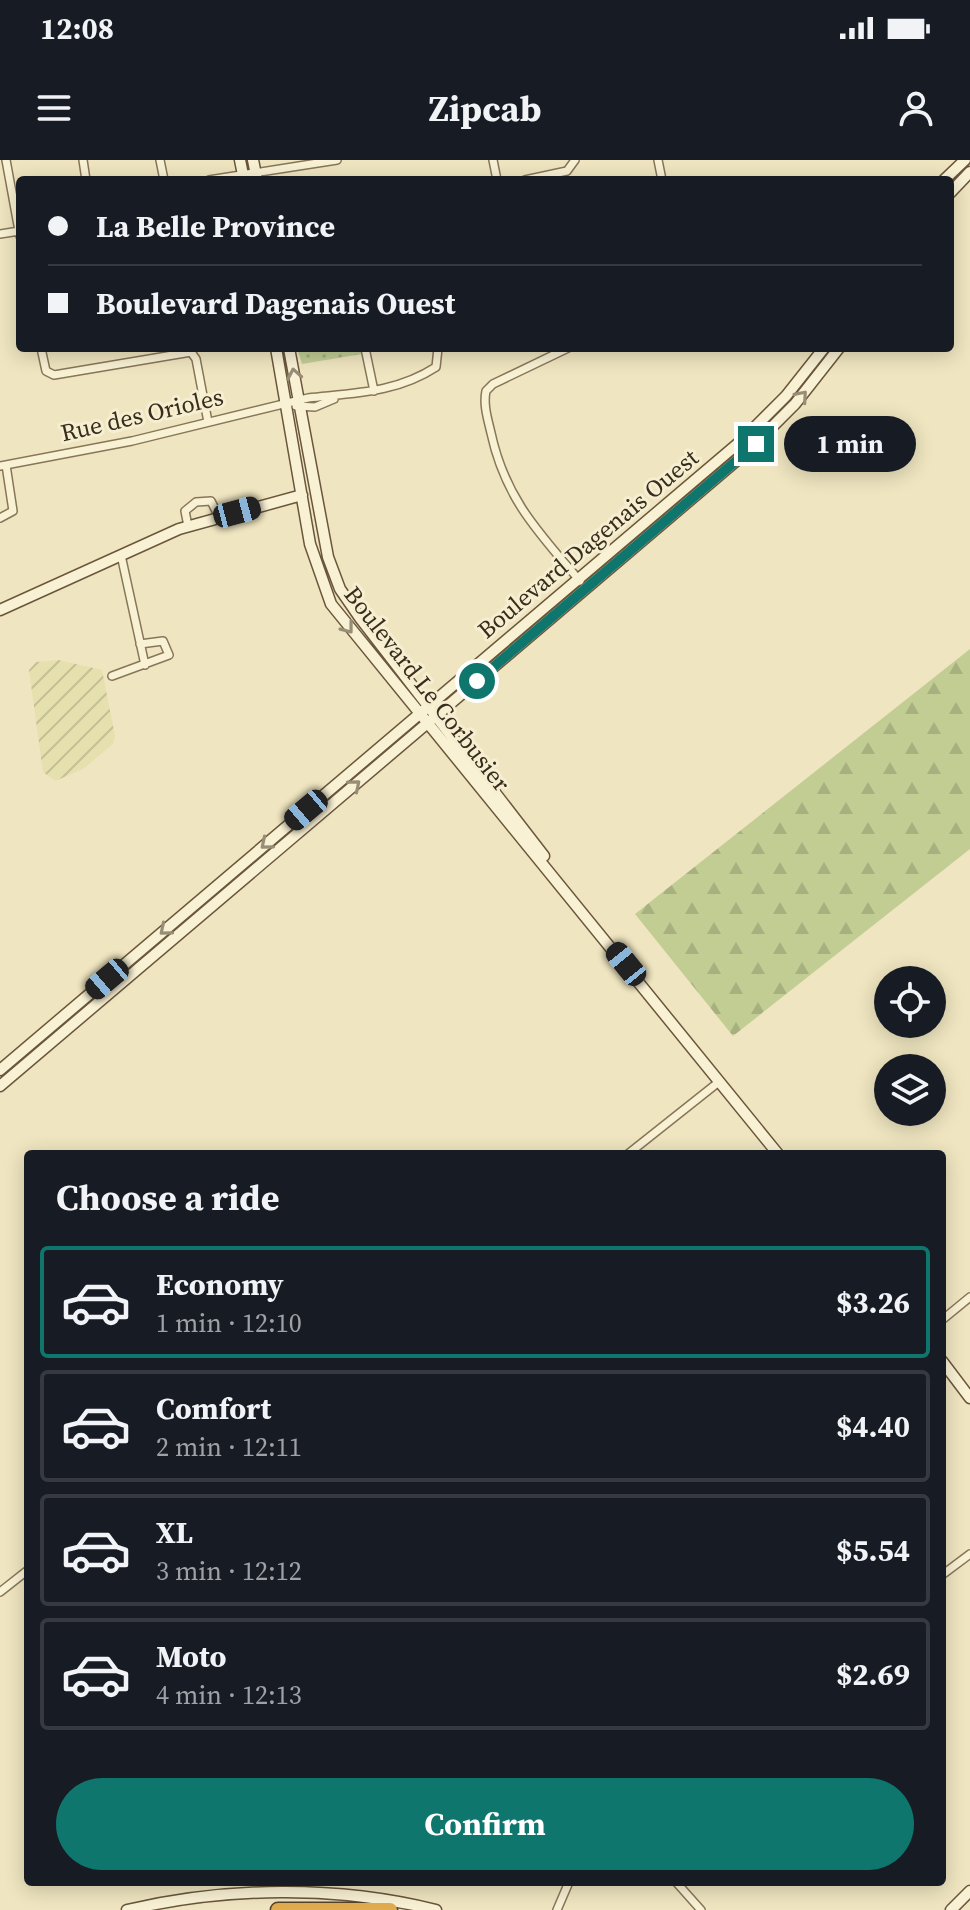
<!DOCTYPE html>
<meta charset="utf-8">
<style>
body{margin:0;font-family:"Source Serif 4",serif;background:#242831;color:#f1f3f6;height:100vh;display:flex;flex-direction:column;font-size:30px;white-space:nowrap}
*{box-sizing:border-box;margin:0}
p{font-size:26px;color:#9ea1a6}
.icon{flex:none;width:44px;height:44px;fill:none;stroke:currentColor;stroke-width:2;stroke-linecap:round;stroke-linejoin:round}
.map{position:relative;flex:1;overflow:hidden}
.panel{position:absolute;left:24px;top:990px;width:922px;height:736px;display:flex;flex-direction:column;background:#171b24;border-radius:8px;box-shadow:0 4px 20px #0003}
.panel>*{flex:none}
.guide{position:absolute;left:16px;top:16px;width:938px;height:176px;border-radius:8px;box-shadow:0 4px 20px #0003;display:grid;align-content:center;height:176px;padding:0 32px;background:#171b24}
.fabs{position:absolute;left:874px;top:806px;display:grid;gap:16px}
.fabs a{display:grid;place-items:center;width:72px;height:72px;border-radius:50%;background:#171b24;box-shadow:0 4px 20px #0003;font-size:40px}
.end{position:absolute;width:36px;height:36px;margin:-18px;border:10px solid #0f766e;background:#fff;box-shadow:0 0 0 4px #fff}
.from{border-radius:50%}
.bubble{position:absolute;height:56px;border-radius:28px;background:#171b24;box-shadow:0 4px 20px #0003;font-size:26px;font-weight:700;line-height:56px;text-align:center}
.car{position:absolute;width:24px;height:48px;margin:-24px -12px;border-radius:10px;box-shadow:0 0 6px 2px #0007;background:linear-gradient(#222 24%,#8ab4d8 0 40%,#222 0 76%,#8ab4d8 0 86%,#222 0)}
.guide b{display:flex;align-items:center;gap:28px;height:76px;font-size:30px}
.guide b+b{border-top:2px solid #363941}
.guide i{width:20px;height:20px;background:#f1f3f6}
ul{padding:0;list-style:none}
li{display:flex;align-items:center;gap:24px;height:112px;margin:0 16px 12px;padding:0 16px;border:4px solid #363941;border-radius:8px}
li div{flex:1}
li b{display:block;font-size:30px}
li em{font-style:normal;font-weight:700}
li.selected{border-color:#0f766e}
li>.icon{width:72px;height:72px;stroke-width:1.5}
h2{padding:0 32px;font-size:36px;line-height:96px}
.primary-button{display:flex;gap:16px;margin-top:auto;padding:16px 32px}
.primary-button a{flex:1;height:92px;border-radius:48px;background:#0f766e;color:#fff;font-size:32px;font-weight:700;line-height:92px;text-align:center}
.status{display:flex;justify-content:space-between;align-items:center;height:56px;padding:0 40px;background:#171b24;direction:ltr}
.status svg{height:22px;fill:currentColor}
header{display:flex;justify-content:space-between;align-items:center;height:104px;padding:0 32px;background:#171b24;font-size:36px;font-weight:700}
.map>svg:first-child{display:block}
.farmland{fill:url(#farmland-furrows)}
.forest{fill:url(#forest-firs)}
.park{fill:url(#park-dots)}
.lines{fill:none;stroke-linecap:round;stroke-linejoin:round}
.street-casing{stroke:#887658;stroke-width:10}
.secondary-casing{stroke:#6a563b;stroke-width:13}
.highway-casing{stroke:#56432c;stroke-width:17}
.street{stroke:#f9f1d4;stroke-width:7}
.secondary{stroke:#f9f1d4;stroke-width:10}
.highway{stroke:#e1ac4e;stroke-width:14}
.oneway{stroke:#988e78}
.route{stroke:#0f766e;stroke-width:10}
.labels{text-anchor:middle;stroke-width:6;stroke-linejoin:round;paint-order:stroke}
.street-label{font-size:24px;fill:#382c1d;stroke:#f6eed0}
</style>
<div class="status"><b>12:08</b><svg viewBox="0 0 49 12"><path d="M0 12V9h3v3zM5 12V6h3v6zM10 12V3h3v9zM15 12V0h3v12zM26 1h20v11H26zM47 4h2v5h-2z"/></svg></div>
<header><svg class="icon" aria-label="menu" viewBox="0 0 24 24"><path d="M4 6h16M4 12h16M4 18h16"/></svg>Zipcab<svg class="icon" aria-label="person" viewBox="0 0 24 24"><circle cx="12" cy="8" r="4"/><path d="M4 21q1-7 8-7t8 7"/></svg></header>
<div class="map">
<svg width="970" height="1750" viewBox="0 0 970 1750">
<defs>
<pattern id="farmland-furrows" width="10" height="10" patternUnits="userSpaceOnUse" patternTransform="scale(2)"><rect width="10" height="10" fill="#e5e0ae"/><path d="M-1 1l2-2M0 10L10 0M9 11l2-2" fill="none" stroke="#c5c095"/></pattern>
<pattern id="forest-firs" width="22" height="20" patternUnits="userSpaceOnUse" patternTransform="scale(2)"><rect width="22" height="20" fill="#c2cd94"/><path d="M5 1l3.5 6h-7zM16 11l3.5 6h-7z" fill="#a7b07f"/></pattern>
<pattern id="park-dots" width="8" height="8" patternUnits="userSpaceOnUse" patternTransform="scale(2)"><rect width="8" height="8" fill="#c2cd94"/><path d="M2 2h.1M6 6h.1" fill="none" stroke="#a7b07f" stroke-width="1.8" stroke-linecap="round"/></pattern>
</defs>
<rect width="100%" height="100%" fill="#efe5c0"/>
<path class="farmland" d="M58,500L102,510L115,576L113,584L83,609L55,621L43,612L29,510L36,502Z"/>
<path class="forest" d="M970,489V689L733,876L635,754Z"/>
<path class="park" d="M297,188H361L362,194L302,204Z"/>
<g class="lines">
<g class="street-casing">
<path id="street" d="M6,0L20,76
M83,0L86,20
M160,0L164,20
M493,0L497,20
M658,0L662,20
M209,20L337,0
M525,20L567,11L575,0
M0,74L19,71
M41,188L46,211L54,215L191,192L196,199L208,262
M365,188L374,231
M568,188L493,224L486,231C483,245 488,260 491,273C505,338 538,372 580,421
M296,246L315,247L334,239
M0,306L132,281L308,238C354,233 396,233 436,207L438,188
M0,358L13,351L6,305
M188,366L185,351L196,342L211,341L219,357
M121,395L145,505
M112,516L169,495L163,481L140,484
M628,994L720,921
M942,1160L970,1137
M942,1415L970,1394
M0,1432L28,1410
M676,1722L701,1750
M557,1750L569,1722"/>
</g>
<g class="secondary-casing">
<path id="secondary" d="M240,0L244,20
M253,0L257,20
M944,20L965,0
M950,33L970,12
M276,188L310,384L331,444L778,994
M289,188L328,397L340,429L360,458L544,696
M0,450L179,369L302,335
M0,910L741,281L786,236L824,188
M0,926L749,290L795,244L839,188
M942,1201L970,1238
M127,1750C227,1727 336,1725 436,1750
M951,1750L970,1731"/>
</g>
<g class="highway-casing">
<path id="highway" d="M278,1750H390"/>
</g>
<use href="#street" class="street"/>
<use href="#secondary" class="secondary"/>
<use href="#highway" class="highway"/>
</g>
<defs><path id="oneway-chevron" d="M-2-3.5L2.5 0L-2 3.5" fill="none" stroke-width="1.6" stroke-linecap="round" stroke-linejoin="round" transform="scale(2)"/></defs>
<g class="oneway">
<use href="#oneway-chevron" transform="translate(294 214) rotate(-100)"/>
<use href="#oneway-chevron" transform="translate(802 236) rotate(-49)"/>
<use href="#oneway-chevron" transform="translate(348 468) rotate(52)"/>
<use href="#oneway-chevron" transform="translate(355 625) rotate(-40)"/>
<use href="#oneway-chevron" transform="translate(266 684) rotate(140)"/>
<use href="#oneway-chevron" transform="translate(165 770) rotate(140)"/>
</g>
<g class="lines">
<path class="route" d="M477,521L756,284"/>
</g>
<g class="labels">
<g class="street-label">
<text transform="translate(142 255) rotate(-13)" y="8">Rue des Orioles</text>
<text transform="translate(588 384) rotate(-40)" y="8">Boulevard Dagenais Ouest</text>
<text transform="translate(427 529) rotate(52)" y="8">Boulevard Le Corbusier</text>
</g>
</g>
</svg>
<div class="fabs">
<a><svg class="icon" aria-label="locate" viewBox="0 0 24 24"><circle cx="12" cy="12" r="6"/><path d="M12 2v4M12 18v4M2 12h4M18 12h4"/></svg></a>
<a><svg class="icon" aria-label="layers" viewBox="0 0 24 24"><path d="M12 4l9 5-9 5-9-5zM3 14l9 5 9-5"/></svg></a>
</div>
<i class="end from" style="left:477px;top:521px"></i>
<i class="end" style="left:756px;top:284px"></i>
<div class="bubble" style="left:784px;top:256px;width:132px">1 min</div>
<i class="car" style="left:237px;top:352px;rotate:75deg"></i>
<i class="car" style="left:306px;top:650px;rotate:230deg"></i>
<i class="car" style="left:626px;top:804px;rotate:321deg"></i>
<i class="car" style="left:107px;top:819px;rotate:230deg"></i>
<div class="guide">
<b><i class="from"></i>La Belle Province</b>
<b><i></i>Boulevard Dagenais Ouest</b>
</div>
<section class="panel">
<h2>Choose a ride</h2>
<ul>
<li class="selected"><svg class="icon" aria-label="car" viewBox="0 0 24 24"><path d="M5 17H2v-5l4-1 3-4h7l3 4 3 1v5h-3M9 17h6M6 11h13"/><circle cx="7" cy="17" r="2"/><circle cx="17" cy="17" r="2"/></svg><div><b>Economy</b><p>1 min · 12:10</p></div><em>$3.26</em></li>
<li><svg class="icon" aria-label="car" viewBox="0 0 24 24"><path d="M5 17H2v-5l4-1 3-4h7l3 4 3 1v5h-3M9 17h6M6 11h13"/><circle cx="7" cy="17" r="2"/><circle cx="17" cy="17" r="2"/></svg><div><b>Comfort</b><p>2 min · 12:11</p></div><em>$4.40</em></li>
<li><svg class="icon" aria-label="car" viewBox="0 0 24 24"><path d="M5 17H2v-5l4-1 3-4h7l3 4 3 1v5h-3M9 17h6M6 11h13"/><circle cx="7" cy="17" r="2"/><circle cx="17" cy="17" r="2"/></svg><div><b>XL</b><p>3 min · 12:12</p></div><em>$5.54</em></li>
<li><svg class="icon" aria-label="car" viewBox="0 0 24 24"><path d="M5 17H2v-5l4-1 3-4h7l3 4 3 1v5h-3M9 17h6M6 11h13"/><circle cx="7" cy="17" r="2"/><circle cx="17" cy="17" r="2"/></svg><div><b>Moto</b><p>4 min · 12:13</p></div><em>$2.69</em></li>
</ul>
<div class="primary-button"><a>Confirm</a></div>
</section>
</div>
